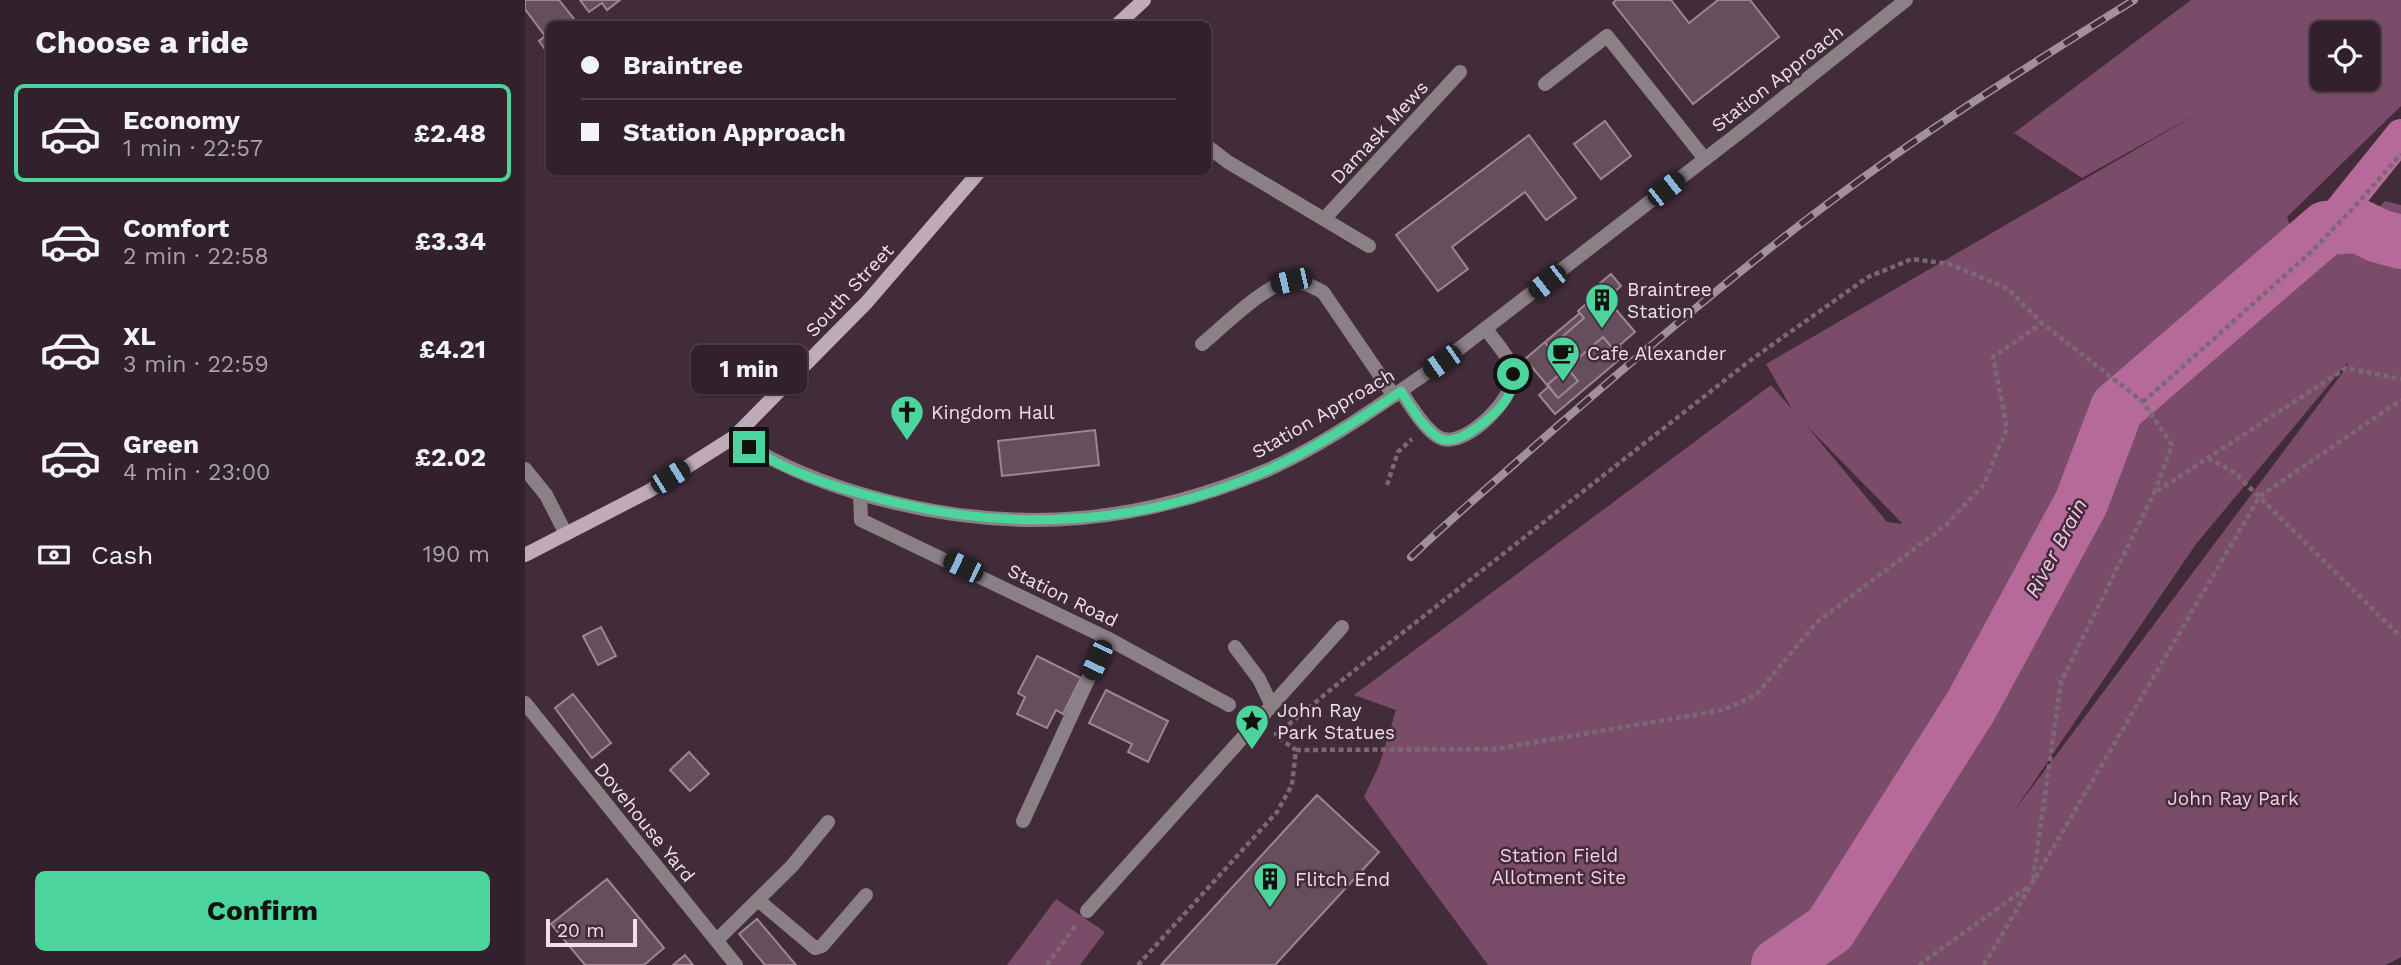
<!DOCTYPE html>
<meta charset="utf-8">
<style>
body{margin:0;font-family:"Work Sans",sans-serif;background:#3a2934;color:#f1f3f6;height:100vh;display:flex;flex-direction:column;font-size:26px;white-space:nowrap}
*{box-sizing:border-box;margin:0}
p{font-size:23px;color:#a8a3a9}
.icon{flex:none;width:38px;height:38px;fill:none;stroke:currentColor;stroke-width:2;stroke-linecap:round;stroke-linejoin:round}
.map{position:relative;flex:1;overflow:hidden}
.panel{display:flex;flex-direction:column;background:#32212c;width:525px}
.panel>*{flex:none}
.banner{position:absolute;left:21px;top:21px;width:665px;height:154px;border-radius:10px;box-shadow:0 2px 5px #0004,0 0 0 2px #4d3e48;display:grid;align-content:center;height:154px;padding:0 35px;background:#32212c}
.fabs{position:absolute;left:1785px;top:21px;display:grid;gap:14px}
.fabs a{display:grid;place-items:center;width:70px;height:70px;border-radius:10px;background:#32212c;box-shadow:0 2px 5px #0004,0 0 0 2px #4d3e48;font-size:35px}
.scale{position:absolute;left:21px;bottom:18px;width:91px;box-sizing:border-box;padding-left:7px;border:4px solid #efe0e9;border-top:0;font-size:19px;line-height:24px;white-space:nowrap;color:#efe0e9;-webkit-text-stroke:5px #422c3a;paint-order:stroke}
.end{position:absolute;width:32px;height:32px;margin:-16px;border:9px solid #4bd49b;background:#111;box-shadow:0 0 0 4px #111}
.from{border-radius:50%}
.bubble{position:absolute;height:49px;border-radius:10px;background:#32212c;box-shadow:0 2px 5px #0004,0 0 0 2px #4d3e48;font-size:23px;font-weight:700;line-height:49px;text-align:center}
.car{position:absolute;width:21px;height:42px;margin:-21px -10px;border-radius:9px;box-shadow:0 0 5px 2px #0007;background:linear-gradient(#222 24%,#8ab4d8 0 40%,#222 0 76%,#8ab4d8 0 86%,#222 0)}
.banner b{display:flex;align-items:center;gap:24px;height:66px;font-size:26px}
.banner b+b{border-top:2px solid #4d3e48}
.banner i{width:18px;height:18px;background:#f1f3f6}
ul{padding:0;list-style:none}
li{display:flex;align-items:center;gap:21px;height:98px;margin:0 14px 10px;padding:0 21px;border:4px solid transparent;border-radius:10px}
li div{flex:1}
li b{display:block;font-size:26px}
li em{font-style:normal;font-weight:700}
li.on{border-color:#4bd49b}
li>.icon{width:63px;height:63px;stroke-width:1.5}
h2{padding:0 35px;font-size:32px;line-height:84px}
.pay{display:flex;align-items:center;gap:18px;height:77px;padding:0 35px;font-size:26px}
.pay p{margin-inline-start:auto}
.button{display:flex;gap:14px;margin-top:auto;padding:14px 35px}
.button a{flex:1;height:80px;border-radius:10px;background:#4bd49b;color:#111;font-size:28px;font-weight:700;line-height:80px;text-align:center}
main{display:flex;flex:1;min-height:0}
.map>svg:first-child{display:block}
.green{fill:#7b4c69;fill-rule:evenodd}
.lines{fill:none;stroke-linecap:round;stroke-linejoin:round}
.canal{stroke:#b66a9a;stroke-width:32}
.river{stroke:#b66a9a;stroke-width:54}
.building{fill:#674e5d;stroke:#9f8493;stroke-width:2}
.path{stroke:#7b6874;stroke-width:4.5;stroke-dasharray:5 3.5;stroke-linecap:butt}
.lane{stroke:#8c8087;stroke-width:14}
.street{stroke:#8c8087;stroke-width:14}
.secondary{stroke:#bfabb6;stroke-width:14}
.rail-casing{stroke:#a2909b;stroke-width:8}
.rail{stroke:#422c3a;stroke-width:5;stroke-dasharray:16;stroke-linecap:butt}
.route{stroke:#4bd49b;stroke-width:9}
.labels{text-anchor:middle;stroke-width:5;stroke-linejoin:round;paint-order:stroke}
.street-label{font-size:19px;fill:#efe0e9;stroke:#422c3a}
.poi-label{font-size:19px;fill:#efe0e9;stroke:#422c3a;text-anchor:start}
.park-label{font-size:19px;fill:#f8cde6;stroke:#422c3a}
.water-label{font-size:21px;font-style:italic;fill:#f3c8e2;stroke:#422c3a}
</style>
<main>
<section class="panel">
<h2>Choose a ride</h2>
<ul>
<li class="on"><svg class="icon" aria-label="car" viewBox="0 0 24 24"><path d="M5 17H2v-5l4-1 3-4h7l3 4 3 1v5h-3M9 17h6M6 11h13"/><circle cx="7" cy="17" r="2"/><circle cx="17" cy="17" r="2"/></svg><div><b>Economy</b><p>1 min · 22:57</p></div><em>£2.48</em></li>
<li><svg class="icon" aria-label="car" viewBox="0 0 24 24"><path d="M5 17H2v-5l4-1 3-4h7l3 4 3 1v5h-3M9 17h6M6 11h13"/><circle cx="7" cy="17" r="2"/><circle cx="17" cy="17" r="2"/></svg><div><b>Comfort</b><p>2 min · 22:58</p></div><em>£3.34</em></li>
<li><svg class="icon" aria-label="car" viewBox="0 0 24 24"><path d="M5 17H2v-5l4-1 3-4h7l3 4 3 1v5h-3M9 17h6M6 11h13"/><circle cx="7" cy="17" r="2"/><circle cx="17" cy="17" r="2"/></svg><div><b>XL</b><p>3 min · 22:59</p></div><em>£4.21</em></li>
<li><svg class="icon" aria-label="car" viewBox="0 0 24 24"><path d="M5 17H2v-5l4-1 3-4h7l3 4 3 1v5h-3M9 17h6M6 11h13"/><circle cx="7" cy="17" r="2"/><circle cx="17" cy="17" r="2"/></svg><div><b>Green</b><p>4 min · 23:00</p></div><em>£2.02</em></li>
</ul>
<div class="pay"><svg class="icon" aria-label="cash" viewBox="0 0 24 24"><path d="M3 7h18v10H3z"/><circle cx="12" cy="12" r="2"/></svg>Cash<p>190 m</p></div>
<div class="button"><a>Confirm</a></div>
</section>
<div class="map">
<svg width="1876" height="965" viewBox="0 0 1876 965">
<rect width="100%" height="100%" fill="#422c3a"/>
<path class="green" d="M1666,0H1876V106L1762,217L1783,279L1860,201L1876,205V957L1861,965H963L839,797L855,763L871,710L829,695L1246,385L1267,409L1241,364L1677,111L1557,178L1489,133ZM1797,33H1843V79H1797ZM1823,362L1821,368L1487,814L1671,544ZM1280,424L1377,523V524L1362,522Z
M531,899L580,932L555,965H482Z"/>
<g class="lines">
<path class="canal" d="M1801,228L1876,135"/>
<path class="river" d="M1253,965L1305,929L1446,706L1556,503L1592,408L1801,228L1833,226L1854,236L1876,242"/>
</g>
<path class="building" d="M0,0H34L53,24H24V55L14,41L20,36L0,9Z
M55,0H95L82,10L77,3L64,12Z
M1091,0H1146L1164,23L1193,0H1225L1254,37L1168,104L1088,3Z
M1080,121L1106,156L1076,179L1049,144Z
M1004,135L1051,198L1021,220L1000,192L927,247L943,269L913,291L871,235Z
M1086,274L1096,286L1082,299L1110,332L1089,350L1078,337L1022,385L1000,359L1020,342L1024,348L1059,318L1053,311L1071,295L1067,290Z
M1055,313L1059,318L1024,348L1020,342Z
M1078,337L1089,350L1094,346L1101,354L1030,414L1014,395L1024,386L1033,398L1053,381L1042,368Z
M1042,368L1053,381L1033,398L1022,385Z
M570,430L574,465L477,476L473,441Z
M76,627L91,656L73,665L58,636Z
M512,656L556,678L538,714L531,710L522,728L492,714L500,697L493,693Z
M581,690L643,721L623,762L603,752L607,744L564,723Z
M48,694L86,743L67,758L30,708Z
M164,752L184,774L165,791L145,770Z
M792,795L854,852L750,965H636Z
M82,879L139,948L119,965H60L26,924Z
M232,919L271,965H240L214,934Z
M160,955L168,965H148Z"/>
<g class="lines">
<path class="path" d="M1618,402L1786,252L1832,204L1876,154
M1683,458L1710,473L1876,637
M862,485L873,452L887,439
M757,730L821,677L1227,359L1343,277L1387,259L1425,264L1483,289L1517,323L1618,402L1647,445L1629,493L1821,368L1876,379
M771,750L971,749L1198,710L1231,695L1292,622L1421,525L1459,484L1482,428L1468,357L1517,323
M1508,879L1536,682L1629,493
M522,965L550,926
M613,965L752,812L767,785L771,750L751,736V732
M1394,965L1504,886
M1459,965L1735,496L1876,400"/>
<path class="lane" d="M1020,84L1082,36L1180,159
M677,344C697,328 743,281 767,281C778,281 788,287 798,292L869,396
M876,391C885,405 903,435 918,439C942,446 989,399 988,375C988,360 970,342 961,329
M335,494L336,520L582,638L704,705
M710,647L734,679L746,704
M0,703L211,965
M498,821L582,638
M233,900L290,948L297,946L341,895
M562,911L817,627
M192,940L267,866L303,822"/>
<path class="street" d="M682,146L703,162L844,246
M800,218L935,72
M209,437C258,469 309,488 366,502C497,534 615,523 740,471C800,445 863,400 917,362L1228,122L1381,0
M0,469L21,495L41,534"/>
<path class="secondary" d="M593,24L619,0
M0,555L124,491L209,437L342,302L454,172"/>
<g class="rail-casing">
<path id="rail" d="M886,557C932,513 981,472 1028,430C1129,342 1231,255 1339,177C1426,114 1518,57 1609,0"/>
</g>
<use href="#rail" class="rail"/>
</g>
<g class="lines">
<path class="route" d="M224,447C268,475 318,490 368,502C496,533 622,524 743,470C789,449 834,420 876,391C886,407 898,428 914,438C933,449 970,415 981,400C986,392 987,383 988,374"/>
</g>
<defs>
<g id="building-pin" transform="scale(1.75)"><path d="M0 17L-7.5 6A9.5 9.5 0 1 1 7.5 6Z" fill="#4bd49b" stroke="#422c3a"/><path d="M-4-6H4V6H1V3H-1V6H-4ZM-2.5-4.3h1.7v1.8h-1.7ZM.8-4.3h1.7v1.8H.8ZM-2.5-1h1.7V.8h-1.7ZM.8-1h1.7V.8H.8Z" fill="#111"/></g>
<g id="cafe-pin" transform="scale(1.75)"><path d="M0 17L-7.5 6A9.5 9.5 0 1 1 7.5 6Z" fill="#4bd49b" stroke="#422c3a"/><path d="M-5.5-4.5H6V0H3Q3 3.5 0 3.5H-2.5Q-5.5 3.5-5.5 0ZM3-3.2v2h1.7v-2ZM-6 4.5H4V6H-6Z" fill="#111"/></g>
<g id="church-pin" transform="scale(1.75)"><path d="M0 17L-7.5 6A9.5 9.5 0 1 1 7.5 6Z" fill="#4bd49b" stroke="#422c3a"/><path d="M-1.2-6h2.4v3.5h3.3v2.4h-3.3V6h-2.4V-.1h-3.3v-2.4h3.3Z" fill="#111"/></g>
<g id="sight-pin" transform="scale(1.75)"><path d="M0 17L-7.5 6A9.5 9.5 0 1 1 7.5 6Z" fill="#4bd49b" stroke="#422c3a"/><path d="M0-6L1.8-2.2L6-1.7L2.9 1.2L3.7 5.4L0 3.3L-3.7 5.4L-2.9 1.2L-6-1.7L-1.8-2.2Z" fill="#111"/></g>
</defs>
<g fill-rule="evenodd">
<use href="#building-pin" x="1077" y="300"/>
<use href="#cafe-pin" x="1038" y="353"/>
<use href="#church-pin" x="382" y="412"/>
<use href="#sight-pin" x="727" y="721"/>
<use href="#building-pin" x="745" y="879"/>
</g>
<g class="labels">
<g class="street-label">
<text transform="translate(1252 78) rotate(-38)" y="7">Station Approach</text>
<text transform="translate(854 132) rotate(-47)" y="7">Damask Mews</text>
<text transform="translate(324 290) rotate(-47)" y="7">South Street</text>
<text transform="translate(798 413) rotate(-30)" y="7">Station Approach</text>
<text transform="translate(538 595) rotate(26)" y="7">Station Road</text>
<text transform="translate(120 822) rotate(51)" y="7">Dovehouse Yard</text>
</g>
<g class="poi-label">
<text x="1102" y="296">Braintree<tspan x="1102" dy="22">Station</tspan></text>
<text x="1062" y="360">Cafe Alexander</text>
<text x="406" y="419">Kingdom Hall</text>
<text x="752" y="717">John Ray<tspan x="752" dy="22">Park Statues</tspan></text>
<text x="770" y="886">Flitch End</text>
</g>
<g class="park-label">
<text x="1708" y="805">John Ray Park</text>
<text x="1034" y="862">Station Field<tspan x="1034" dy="22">Allotment Site</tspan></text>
</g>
<g class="water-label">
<text transform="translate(1531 548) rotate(-62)" y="7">River Brain</text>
</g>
</g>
</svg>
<div class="fabs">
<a><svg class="icon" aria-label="locate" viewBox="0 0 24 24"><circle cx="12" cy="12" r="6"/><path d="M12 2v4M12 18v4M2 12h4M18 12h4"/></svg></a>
</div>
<div class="scale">20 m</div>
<i class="end from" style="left:988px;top:374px"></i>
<i class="end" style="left:224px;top:447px"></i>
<div class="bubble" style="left:166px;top:345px;width:116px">1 min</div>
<i class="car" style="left:1141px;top:189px;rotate:52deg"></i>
<i class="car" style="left:766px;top:281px;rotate:257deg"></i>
<i class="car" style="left:1022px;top:282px;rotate:232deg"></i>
<i class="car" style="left:917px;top:362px;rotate:235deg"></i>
<i class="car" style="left:145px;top:477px;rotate:58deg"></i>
<i class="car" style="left:438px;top:567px;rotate:296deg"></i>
<i class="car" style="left:572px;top:660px;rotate:205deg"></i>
<div class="banner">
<b><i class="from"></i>Braintree</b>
<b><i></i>Station Approach</b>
</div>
</div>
</main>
